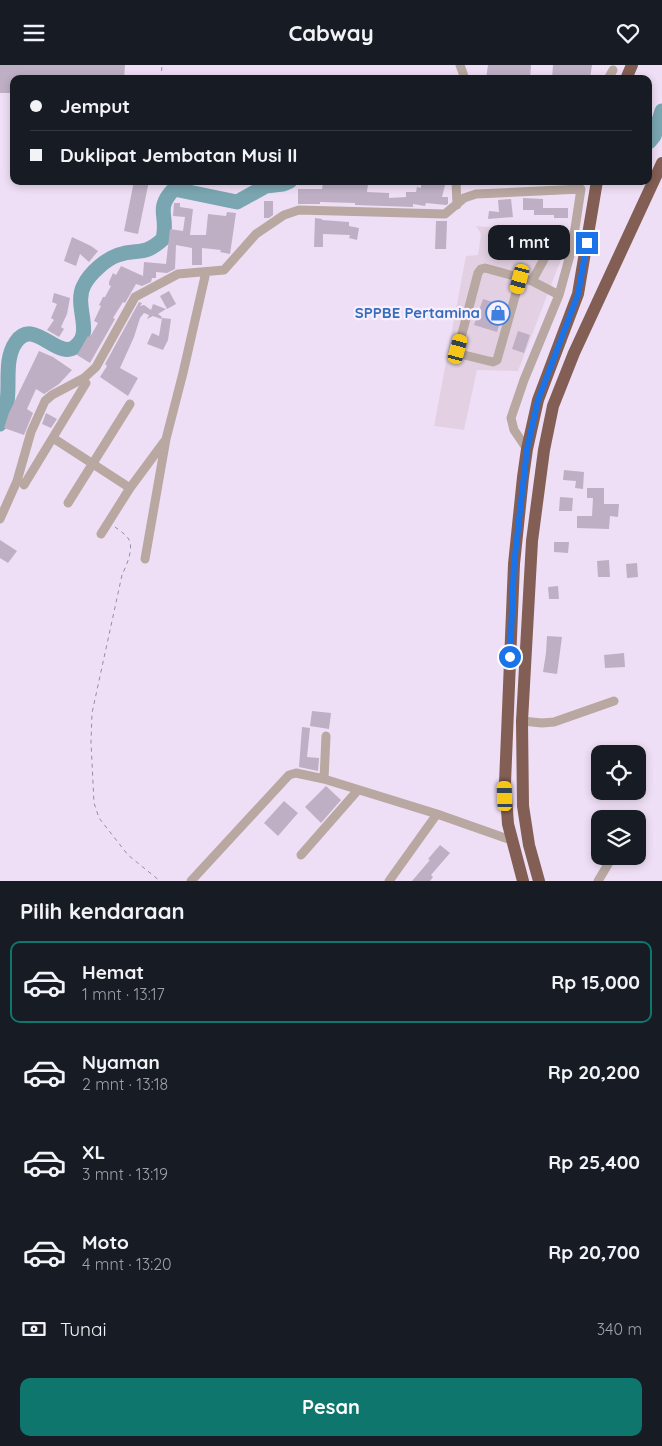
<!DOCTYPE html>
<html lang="id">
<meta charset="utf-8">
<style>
body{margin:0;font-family:Quicksand,sans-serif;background:#20242c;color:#f1f3f6;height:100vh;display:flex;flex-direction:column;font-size:19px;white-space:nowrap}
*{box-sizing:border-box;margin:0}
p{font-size:16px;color:#9ea1a6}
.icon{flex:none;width:28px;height:28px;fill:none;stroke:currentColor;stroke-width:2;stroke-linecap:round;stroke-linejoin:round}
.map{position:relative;height:816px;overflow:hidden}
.details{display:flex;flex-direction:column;background:#171b24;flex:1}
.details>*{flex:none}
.top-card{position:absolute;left:10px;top:10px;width:642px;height:110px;border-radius:10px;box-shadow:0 2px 8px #0003;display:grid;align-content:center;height:110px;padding:0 20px;background:#171b24}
.controls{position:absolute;left:591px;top:680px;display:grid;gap:10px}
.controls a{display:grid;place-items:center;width:55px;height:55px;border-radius:10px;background:#171b24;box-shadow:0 2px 8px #0003;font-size:25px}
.end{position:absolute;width:22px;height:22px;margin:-11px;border:6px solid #1a73e8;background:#fff;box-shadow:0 0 0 2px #fff}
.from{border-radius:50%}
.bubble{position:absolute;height:35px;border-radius:10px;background:#171b24;box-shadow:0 2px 8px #0003;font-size:16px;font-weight:700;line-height:35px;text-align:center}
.car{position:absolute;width:15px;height:30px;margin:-15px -8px;border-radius:6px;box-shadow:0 0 4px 1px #0007;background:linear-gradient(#f5c518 24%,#345 0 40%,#f5c518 0 76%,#345 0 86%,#f5c518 0)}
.top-card b{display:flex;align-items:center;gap:18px;height:48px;font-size:19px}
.top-card b+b{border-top:1px solid #363941}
.top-card i{width:12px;height:12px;background:#f1f3f6}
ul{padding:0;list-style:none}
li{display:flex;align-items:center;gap:15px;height:82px;margin:0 10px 8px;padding:0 10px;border:2px solid transparent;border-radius:10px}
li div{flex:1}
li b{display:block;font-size:19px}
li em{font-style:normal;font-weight:700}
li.selected{border-color:#0f766e}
li>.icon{width:45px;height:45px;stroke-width:1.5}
h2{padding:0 20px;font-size:22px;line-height:60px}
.pay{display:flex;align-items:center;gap:12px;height:55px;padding:0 20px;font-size:19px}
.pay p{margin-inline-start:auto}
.action{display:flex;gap:10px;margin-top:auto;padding:10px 20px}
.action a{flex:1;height:58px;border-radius:10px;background:#0f766e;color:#fff;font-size:20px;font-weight:700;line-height:58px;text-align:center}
header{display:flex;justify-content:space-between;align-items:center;height:65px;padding:0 20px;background:#171b24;font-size:22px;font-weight:700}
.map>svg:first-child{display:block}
.commercial{fill:#e3d1e3}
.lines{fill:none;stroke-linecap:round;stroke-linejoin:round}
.river{stroke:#7aa6b1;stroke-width:15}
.building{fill:#beafc5}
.path{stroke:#998d9e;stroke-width:1;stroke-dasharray:4 4;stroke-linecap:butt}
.minor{stroke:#b9a7a1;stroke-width:9}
.highway{stroke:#825e54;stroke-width:12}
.route{stroke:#1a73e8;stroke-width:6}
.labels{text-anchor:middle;stroke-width:4.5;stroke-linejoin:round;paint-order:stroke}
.shop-label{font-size:15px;font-weight:bold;fill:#366cbe;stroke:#f8effd;text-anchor:end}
</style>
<header><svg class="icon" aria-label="menu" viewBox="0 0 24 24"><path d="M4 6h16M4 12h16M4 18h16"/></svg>Cabway<svg class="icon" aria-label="heart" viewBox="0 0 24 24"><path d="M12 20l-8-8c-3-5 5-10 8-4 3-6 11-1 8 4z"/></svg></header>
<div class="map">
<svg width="662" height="816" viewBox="0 0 662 816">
<rect width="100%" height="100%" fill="#efdff6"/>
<path class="commercial" d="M476,161L567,169V179L518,306L477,305L464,365L434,361L466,191L478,190L481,169Z"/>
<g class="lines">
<path class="river" d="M649,77L654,71L662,46
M0,359C3,352 6,344 7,337C10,318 4,294 16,277C34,251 58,297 76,281C94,267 73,240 84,220C90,208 106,194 118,190C139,183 143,192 163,174C169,150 154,145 174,124L237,137L266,121L283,119L290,116"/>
</g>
<path class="building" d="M0,0H125L124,14H14V28H0Z
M488,0H531L530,14H486Z
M553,0H592L590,14H552Z
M134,116H149L138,169L124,166Z
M421,116H446L442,132H448V139L446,140L426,138L425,141L413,139V142L355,140V138L320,137V139H298V124H322L323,117L368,119L367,127L389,128V133L406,132V127H416L417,122L421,123Z
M523,133L543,134V143H568V153H554V150H534V145H523Z
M511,134L513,152L488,154L489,146L499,147L498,135Z
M264,136H273V150L269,153H264Z
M174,138H180V142L193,144L190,170H206L208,149L226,151L227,147L236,148L230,189L220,187L221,185L202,183V200H192V183L176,180L175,204L167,208L156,207V213H152L151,217L142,221L136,219L125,238L123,237L113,253L115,254L90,298L77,290L88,271L90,272L98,258L94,256L101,241L99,240L103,232H105L111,221L109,220V217L113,208L116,210L121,201L143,211L144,197L166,199L170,164L183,166L185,152L173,151Z
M315,153L322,154V155L349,157V161L359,163L357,175L349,173L350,170L323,169V182H314Z
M436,156H447L446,184H435Z
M72,172L91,181L98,186L89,197L80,189L76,201L64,196Z
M519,175L541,178L539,190L517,187Z
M169,226L176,239L167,244L160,231Z
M54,228L70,233L67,249L61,262L64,264L59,272L47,265L54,255L51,253L57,239L52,237Z
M483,234L505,241L497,267L474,260Z
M139,237L142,238L140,241L144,240L151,245L153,239L166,244L158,249L162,252L161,254L153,251L147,254L149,250L144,248L140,253L134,272L120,303L138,313L128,331L100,312L107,301L105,299Z
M162,253L171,254L168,275L163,285L147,279L152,268L159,271Z
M518,266L530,270L524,288L512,284Z
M39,286L53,292L72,305L59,319L44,329L36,324L27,344L33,348L24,370L4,363L9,348Z
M46,348L57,354L51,363L42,359Z
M564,405L584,407L583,424L575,423L576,416L563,415Z
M587,423H604V439H619L618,452L610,451L609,464L577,463V451H592L593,433H587Z
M560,432L573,433L572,446H559Z
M0,475L17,486L8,498L0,493Z
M554,477H569L568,488L554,487Z
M609,495L610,512H598L597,496Z
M637,498L638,512L627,513L626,499Z
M558,521L559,534H549L548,522Z
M547,571L562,572L557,609L543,607L546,588Z
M624,588L625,602L605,603L604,590Z
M312,646L331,648L329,664L310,661Z
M302,662L310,663L307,692L319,693L318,706L299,702Z
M326,721L341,735L321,758L305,742Z
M284,736L298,748L278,771L264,758Z
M440,780L450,788L431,810L433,812L430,816H412L430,795L428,794Z"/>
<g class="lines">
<path class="path" d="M161,14L162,0
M623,116L641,118
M115,462C119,465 125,469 128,473C135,483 126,501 122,510L92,648L91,677L94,738L99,753L128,790L160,816"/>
<path class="minor" d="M460,0L465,14
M608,14L613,5
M456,116L457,140
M520,214L497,295L493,297L460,289L458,284L478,208L481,204L485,203L532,216L559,230
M532,216L548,187
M53,373L130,423
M24,420L86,318
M68,438L130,339
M0,454L17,416L31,367L45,336L52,330L84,313L96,302L135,232L178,209L224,205L256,169L284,150L299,145L445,149L464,133L476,129L581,124L572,183L559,230L524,315L511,353L514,365L527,384
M101,469L130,423L164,377
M145,494L166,374L183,308L206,207
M522,656L542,658L554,657L614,636
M324,714L326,671
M301,790L358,725
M191,816L289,710L296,708L324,714L437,749L511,775
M389,816L437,749
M598,816L613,791"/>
<path class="highway" d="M626,14L632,0
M523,816L508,759L505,718L514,499L523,412L527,384L538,335L578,229L597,116
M539,816L529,780L523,741L522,656L532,476L544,385L553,341L574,288L662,98"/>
</g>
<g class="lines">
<path class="route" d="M510,592L514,499L527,384L538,335L578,229L587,178"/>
</g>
<defs>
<g id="shop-ring" transform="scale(1.25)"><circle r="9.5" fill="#f8effd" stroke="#3f7fe0" stroke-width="1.5"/><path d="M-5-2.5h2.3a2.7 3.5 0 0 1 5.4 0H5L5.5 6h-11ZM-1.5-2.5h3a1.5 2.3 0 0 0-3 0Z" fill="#3f7fe0"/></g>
</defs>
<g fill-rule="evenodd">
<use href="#shop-ring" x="498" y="248"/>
</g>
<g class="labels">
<g class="shop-label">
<text x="480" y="253">SPPBE Pertamina</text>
</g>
</g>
</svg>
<div class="controls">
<a><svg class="icon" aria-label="locate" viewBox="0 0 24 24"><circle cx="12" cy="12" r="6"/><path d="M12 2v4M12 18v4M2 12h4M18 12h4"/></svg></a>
<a><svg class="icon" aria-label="layers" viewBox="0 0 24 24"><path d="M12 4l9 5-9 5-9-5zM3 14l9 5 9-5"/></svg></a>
</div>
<i class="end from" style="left:510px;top:592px"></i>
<i class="end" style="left:587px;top:178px"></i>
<div class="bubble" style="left:488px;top:160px;width:82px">1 mnt</div>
<i class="car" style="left:520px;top:214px;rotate:195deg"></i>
<i class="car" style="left:458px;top:284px;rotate:15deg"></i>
<i class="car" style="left:505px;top:731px;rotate:358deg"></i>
<div class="top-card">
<b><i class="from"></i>Jemput</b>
<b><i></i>Duklipat Jembatan Musi II</b>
</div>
</div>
<section class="details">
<h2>Pilih kendaraan</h2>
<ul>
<li class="selected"><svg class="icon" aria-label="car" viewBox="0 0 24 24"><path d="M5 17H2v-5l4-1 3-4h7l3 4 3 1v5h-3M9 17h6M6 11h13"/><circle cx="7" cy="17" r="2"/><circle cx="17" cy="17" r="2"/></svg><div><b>Hemat</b><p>1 mnt · 13:17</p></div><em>Rp 15,000</em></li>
<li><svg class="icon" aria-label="car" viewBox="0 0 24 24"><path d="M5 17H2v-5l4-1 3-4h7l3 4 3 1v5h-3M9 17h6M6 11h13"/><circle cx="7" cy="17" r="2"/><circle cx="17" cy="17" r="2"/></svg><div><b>Nyaman</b><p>2 mnt · 13:18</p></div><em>Rp 20,200</em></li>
<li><svg class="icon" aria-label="car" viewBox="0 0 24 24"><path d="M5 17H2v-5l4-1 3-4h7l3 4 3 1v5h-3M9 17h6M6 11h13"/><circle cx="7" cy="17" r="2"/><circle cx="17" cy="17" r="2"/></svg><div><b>XL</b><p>3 mnt · 13:19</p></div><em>Rp 25,400</em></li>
<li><svg class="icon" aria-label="car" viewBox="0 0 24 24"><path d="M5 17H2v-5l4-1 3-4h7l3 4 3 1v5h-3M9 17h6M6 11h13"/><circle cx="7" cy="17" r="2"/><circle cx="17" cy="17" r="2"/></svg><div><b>Moto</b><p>4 mnt · 13:20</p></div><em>Rp 20,700</em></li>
</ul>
<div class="pay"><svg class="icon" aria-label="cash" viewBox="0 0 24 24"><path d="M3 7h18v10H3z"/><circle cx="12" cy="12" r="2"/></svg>Tunai<p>340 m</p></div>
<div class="action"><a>Pesan</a></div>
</section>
